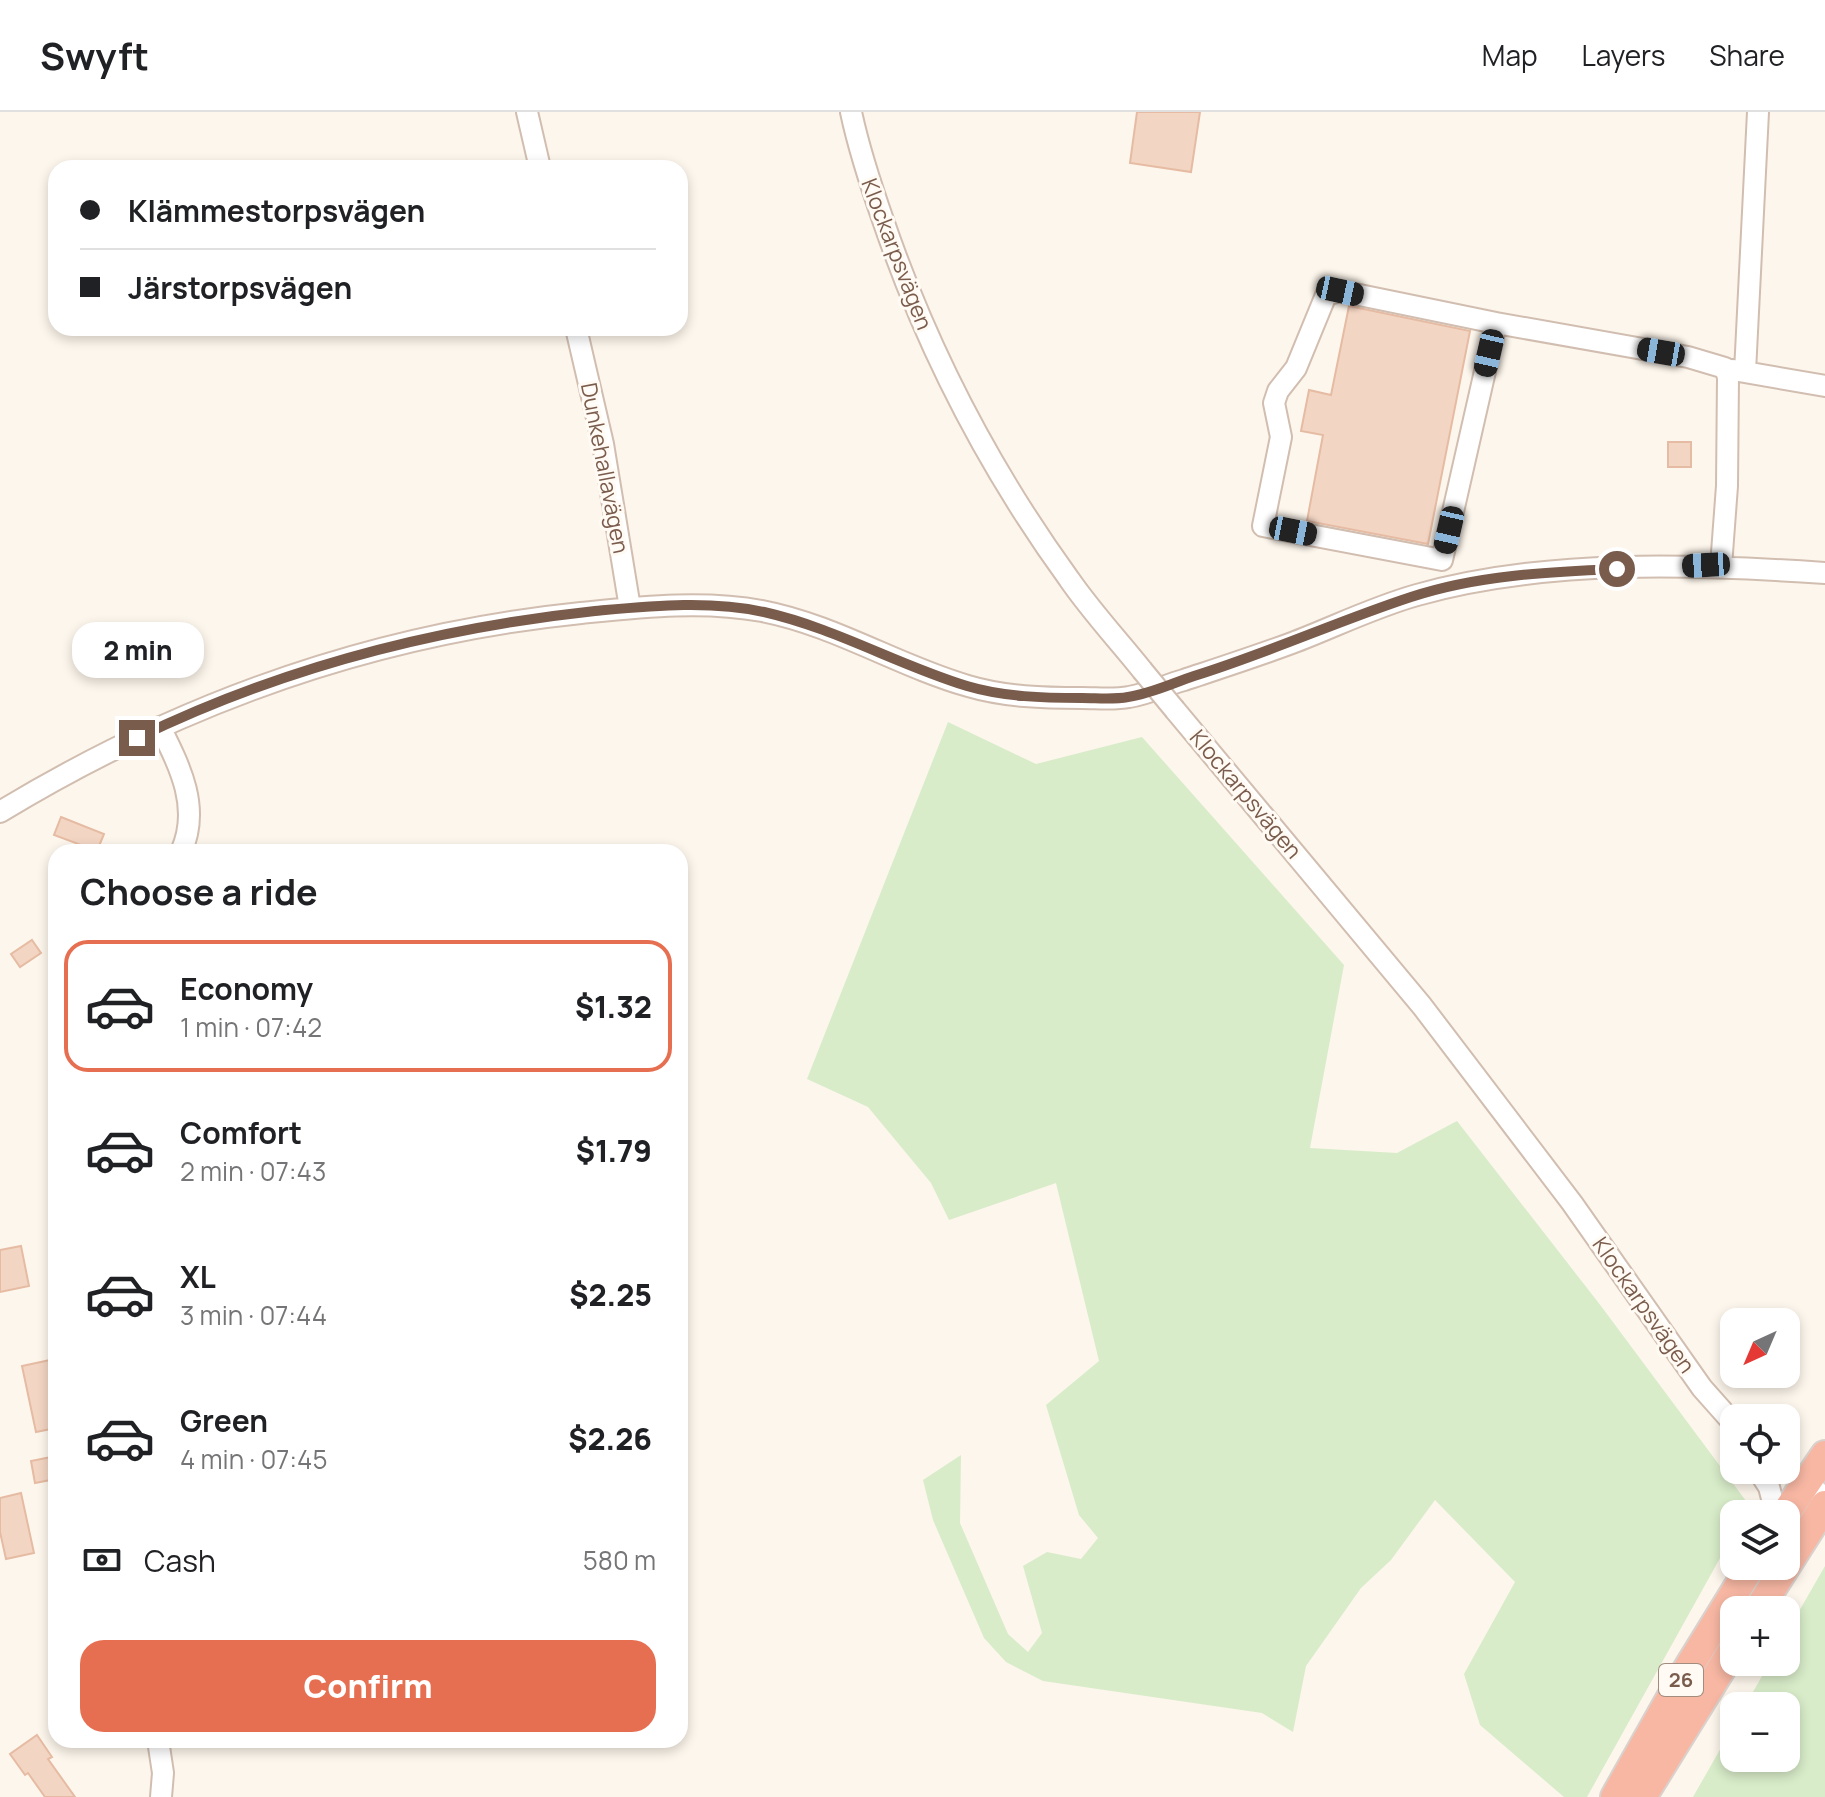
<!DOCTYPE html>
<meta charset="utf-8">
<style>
body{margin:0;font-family:Manrope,sans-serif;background:#f6f6f6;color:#202124;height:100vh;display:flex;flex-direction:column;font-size:30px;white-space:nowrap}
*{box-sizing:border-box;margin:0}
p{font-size:26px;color:#757577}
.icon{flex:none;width:44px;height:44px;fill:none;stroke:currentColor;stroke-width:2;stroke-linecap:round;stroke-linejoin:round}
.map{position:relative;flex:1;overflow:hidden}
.drawer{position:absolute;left:48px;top:732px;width:640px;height:904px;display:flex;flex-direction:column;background:#fff;border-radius:24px;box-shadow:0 4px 12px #0003}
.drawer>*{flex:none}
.hud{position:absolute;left:48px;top:48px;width:640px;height:176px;border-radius:24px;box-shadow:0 4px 12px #0003;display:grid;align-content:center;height:176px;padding:0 32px;background:#fff}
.needle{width:52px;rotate:224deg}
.controls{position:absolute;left:1720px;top:1196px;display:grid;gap:16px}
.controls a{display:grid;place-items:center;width:80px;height:80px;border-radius:16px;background:#fff;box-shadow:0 4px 12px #0003;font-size:40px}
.end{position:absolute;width:36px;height:36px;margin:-18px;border:10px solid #7a5c4d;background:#fff;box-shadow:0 0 0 4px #fff}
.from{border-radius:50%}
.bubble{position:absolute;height:56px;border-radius:24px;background:#fff;box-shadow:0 4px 12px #0003;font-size:26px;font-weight:800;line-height:56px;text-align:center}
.car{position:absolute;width:24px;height:48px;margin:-24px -12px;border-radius:10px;box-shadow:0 0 6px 2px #0007;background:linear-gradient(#222 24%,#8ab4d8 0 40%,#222 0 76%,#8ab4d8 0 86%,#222 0)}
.hud b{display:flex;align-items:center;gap:28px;height:76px;font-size:30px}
.hud b+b{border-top:2px solid #e0e0e0}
.hud i{width:20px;height:20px;background:#202124}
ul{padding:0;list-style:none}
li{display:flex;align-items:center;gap:24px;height:132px;margin:0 16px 12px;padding:0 16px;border:4px solid transparent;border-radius:24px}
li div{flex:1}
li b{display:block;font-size:30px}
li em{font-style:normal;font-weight:800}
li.selected{border-color:#e76f51}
li>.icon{width:72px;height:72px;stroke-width:1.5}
h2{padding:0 32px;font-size:36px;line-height:96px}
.pay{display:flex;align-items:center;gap:20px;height:88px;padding:0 32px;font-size:30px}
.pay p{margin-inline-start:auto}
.action{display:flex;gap:16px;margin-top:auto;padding:16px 32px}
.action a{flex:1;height:92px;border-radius:24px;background:#e76f51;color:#fff;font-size:32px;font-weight:800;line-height:92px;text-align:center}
header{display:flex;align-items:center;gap:48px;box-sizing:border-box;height:112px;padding:0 40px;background:#fff;border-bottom:2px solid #e0e0e0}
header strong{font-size:38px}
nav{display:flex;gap:44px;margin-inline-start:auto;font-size:28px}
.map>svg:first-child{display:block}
.green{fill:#d8ecc9}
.building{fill:#f3d5c3;stroke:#e6bba3;stroke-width:2}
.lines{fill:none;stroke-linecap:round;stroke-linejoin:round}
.minor-casing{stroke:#d1beb0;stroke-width:24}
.highway-casing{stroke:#dad1cd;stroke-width:32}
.minor{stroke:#fff;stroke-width:20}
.highway{stroke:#f7b7a3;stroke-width:28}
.minor-bridge-casing{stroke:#d1beb0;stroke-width:24;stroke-linecap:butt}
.minor-bridge{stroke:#fff;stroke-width:20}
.route{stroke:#7a5c4d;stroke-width:10}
.labels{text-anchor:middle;stroke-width:6;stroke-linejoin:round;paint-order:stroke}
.shield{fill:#fffaf3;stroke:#a28b7f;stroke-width:2}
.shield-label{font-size:20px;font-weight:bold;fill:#7a5c4d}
.street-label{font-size:22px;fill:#7a5c4d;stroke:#fffaf3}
</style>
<header>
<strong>Swyft</strong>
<nav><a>Map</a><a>Layers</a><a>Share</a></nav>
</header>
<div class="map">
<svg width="1825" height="1685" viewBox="0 0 1825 1685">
<rect width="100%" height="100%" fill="#fdf6ec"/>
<path class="green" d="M948,610L1036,652L1142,625L1344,853L1310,1036L1397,1041L1457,1009L1601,1194L1749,1393L1745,1402H1734V1421L1587,1685H1564L1480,1613L1464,1562L1515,1470L1435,1388L1391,1448L1361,1476L1306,1554L1293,1620L1262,1601L1043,1569L1006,1550L984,1526L933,1408L923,1368L961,1343L960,1411L1008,1522L1028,1540L1042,1521L1023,1454L1047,1440L1081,1447L1098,1426L1079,1403L1046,1293L1099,1249L1056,1071L949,1108L931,1071L868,995L807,967Z
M1825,1454V1685H1693L1734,1613V1646H1786V1594H1745L1770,1550H1786V1522Z"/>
<path class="building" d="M1137,0H1200L1191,60L1130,51Z
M1349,194L1470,219L1428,432L1307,409L1323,323L1301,319L1309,278L1331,283Z
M1668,330H1691V355H1668Z
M61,705L104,722L97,739L54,723Z
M32,828L41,841L20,855L11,842Z
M21,1134L29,1174L0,1180V1138Z
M50,1248L56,1279V1316L36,1320L22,1254Z
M56,1344V1367L35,1371L31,1349Z
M21,1381L34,1441L6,1447L0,1420V1386Z
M37,1623L52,1645L48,1647L75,1685H45L28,1661L25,1663L10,1642Z"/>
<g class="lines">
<g class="minor-casing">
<path id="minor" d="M527,0L540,56
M851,0C859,38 871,74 884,111C928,239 990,358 1069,467C1091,499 1118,528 1142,558
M1340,179L1496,211L1442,448L1263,414L1281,325L1274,291L1278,279L1296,256L1326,183Z
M1496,211L1688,245L1725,256L1728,265L1727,374L1721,454
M576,216L603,332L630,496
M1733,258L1825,274
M1745,260L1758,0
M1175,598L1422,894L1572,1091L1702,1276L1734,1312
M160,615C180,655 201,696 181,740
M0,700C178,592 373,522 581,501C641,495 702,488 762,499C835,513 898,554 968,574C1005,585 1044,586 1082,586C1097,586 1114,588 1129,585C1148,582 1166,573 1184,568C1220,556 1257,544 1292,531C1334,515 1374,495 1417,483C1545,447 1693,452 1825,461
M1786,1357L1825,1385
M1758,1358L1769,1375L1776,1402
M158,1628L163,1661L161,1685"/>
</g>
<g class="highway-casing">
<path id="highway" d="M1785,1402L1825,1343
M1758,1498L1825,1393
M1615,1685L1682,1566L1751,1454
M1642,1685L1734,1536"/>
</g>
<use href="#minor" class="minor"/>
<use href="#highway" class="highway"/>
<g class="minor-bridge-casing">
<path id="minor-bridge" d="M1142,558L1175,598"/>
</g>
<use href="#minor-bridge" class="minor-bridge"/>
</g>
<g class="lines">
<path class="route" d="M137,626C283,555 435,516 595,499C651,494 709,488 764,500C835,516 898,553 967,574C1004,585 1044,586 1082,586C1097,586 1113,588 1128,585C1150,582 1173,571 1194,564C1268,541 1338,509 1411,485C1477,463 1548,460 1617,457"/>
</g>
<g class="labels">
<rect class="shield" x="1659" y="1552" width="44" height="32" rx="6"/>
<g class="shield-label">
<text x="1681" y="1575">26</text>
</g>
<g class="street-label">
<text transform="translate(897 142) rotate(69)" y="8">Klockarpsvägen</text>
<text transform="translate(605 356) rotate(79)" y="8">Dunkehallavägen</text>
<text transform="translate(1246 682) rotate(50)" y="8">Klockarpsvägen</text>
<text transform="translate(1644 1193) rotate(55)" y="8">Klockarpsvägen</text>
</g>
</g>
</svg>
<div class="controls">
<a><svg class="needle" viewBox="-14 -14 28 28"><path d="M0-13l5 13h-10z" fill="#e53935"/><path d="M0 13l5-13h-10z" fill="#757577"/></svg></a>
<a><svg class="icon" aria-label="locate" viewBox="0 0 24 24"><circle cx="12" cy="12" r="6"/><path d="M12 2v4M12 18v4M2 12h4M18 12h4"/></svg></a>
<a><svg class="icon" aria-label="layers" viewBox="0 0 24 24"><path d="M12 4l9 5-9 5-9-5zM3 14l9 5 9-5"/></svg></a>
<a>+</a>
<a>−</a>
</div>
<i class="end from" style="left:1617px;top:457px"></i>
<i class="end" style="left:137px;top:626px"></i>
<div class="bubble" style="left:72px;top:510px;width:132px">2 min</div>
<i class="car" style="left:1340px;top:179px;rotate:102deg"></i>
<i class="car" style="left:1661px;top:240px;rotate:280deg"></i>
<i class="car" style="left:1489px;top:241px;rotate:193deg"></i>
<i class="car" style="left:1449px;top:418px;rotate:193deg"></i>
<i class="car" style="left:1293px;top:419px;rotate:101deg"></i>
<i class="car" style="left:1706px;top:453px;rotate:267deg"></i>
<div class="hud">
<b><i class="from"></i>Klämmestorpsvägen</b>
<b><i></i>Järstorpsvägen</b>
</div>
<section class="drawer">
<h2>Choose a ride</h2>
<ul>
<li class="selected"><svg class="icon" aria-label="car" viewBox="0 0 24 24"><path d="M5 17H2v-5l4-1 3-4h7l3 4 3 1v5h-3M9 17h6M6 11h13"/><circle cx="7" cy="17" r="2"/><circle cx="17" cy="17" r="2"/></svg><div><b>Economy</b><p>1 min · 07:42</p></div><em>$1.32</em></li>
<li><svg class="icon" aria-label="car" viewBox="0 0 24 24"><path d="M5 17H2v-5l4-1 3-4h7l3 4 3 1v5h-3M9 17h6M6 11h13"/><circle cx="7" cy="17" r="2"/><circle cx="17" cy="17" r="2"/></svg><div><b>Comfort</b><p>2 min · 07:43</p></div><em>$1.79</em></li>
<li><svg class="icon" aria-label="car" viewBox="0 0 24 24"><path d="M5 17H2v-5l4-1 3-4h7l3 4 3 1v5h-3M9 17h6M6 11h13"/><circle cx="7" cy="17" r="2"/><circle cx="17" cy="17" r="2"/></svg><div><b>XL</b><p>3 min · 07:44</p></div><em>$2.25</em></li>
<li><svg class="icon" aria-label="car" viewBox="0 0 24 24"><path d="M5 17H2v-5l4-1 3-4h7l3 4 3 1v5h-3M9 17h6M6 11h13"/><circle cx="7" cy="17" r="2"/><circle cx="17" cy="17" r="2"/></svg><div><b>Green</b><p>4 min · 07:45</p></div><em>$2.26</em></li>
</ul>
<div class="pay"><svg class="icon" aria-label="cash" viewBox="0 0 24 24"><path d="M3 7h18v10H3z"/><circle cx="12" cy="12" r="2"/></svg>Cash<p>580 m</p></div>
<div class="action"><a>Confirm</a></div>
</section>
</div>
